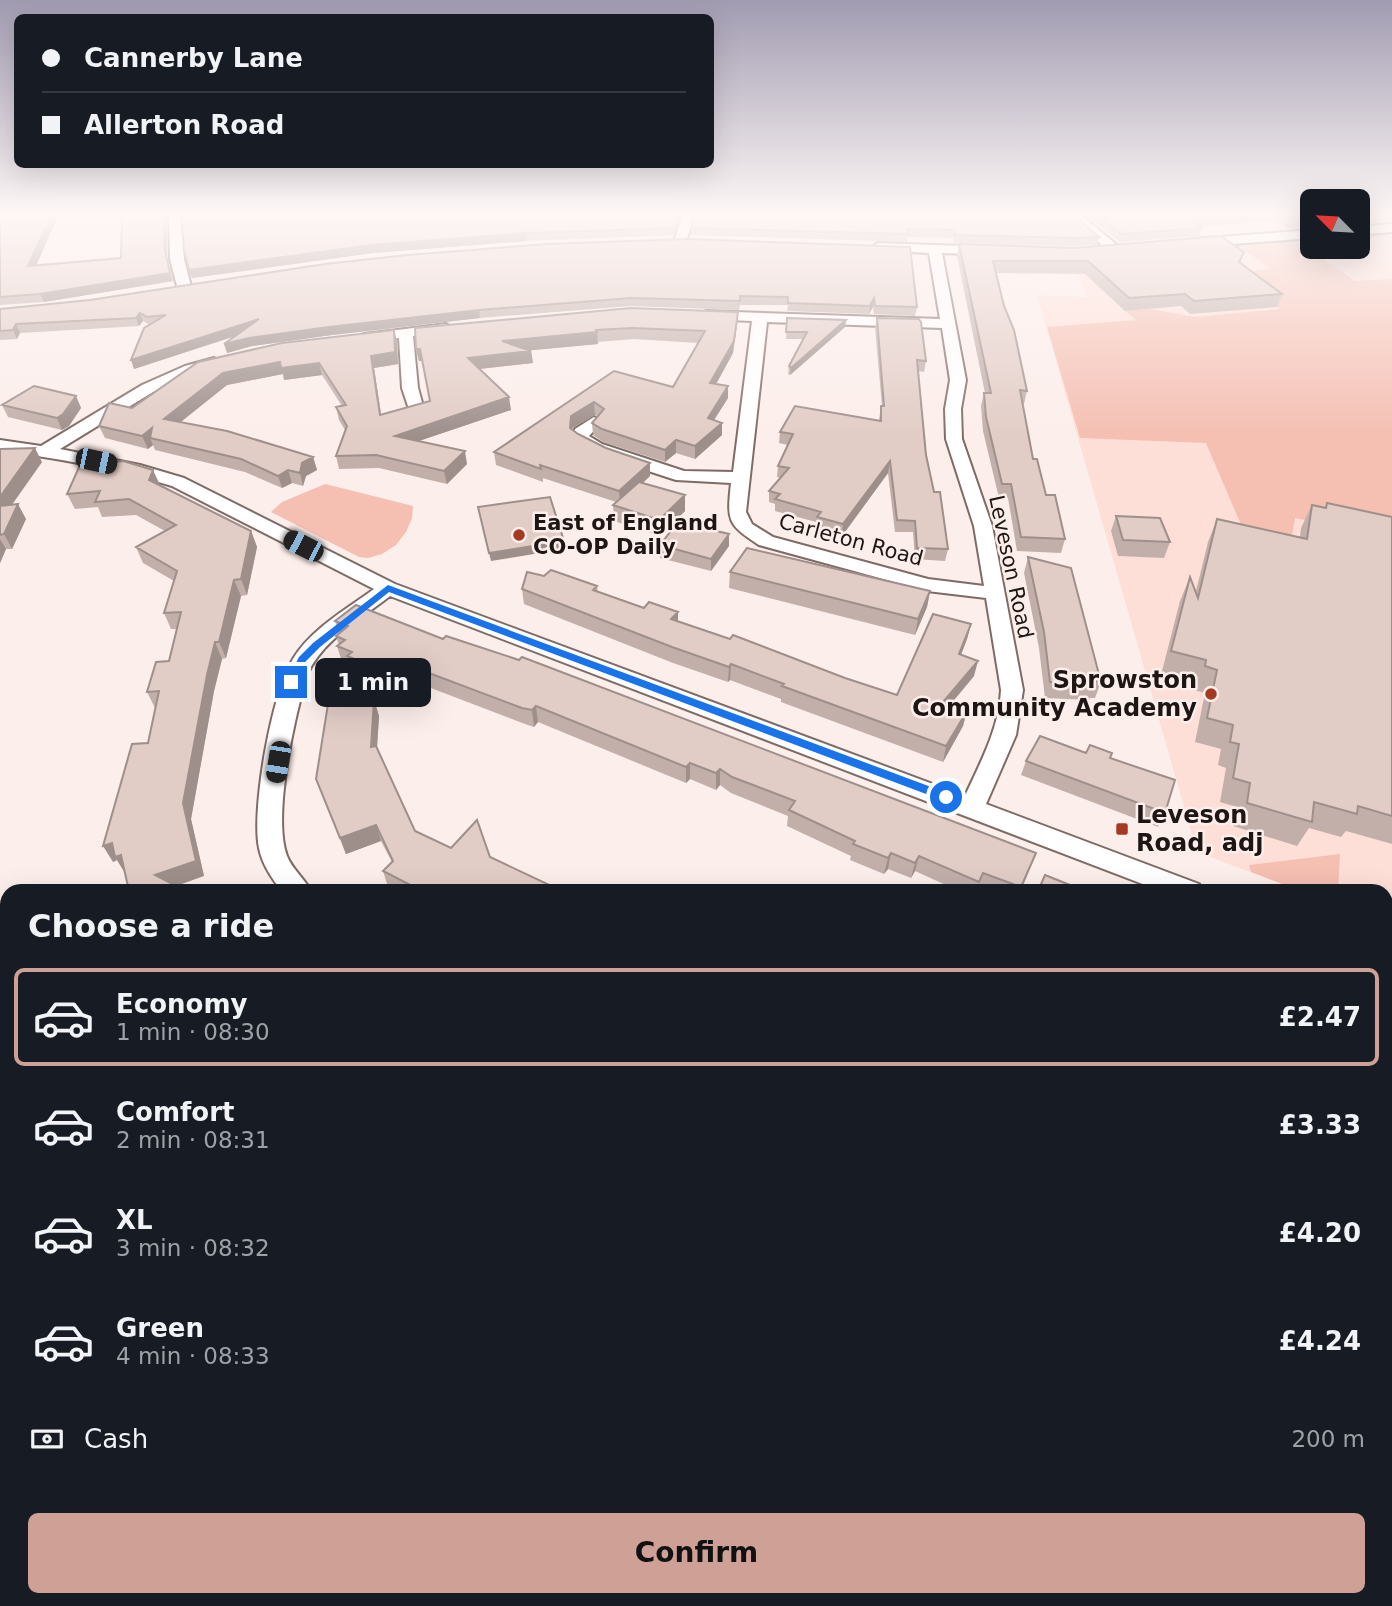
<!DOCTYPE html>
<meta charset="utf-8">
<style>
body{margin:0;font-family:"DejaVu Sans",sans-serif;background:#20242c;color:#f1f3f6;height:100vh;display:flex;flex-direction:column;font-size:26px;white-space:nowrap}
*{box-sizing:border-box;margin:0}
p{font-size:23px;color:#9ea1a6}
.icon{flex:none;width:38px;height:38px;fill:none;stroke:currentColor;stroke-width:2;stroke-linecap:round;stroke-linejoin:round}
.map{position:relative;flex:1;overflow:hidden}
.side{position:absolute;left:0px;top:884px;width:1393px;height:723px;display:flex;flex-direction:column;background:#171b24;border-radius:21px 21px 0 0;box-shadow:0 7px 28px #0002}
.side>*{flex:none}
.hud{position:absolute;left:14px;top:14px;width:700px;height:154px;border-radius:10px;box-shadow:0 7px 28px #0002;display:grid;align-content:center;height:154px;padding:0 28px;background:#171b24}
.needle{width:46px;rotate:294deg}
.controls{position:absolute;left:1300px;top:189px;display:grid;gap:14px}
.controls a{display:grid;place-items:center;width:70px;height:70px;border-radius:10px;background:#171b24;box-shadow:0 7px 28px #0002;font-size:35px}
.end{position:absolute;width:32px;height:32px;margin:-16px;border:9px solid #1a73e8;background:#fff;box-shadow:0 0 0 4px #fff}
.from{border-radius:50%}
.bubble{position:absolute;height:49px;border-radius:10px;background:#171b24;box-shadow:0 7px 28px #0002;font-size:23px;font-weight:600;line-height:49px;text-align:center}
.car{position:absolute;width:21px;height:42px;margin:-21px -10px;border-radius:9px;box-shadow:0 0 5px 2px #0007;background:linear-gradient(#222 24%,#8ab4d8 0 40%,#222 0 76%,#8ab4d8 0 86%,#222 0)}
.hud b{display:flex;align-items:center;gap:24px;height:66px;font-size:26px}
.hud b+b{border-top:2px solid #363941}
.hud i{width:18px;height:18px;background:#f1f3f6}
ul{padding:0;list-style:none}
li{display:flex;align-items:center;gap:21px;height:98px;margin:0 14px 10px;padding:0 14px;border:4px solid transparent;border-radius:10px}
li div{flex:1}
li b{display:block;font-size:26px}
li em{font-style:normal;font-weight:600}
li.on{border-color:#cea096}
li>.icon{width:63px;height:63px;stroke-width:1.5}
h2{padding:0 28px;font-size:32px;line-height:84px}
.pay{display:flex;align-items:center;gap:18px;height:77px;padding:0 28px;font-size:26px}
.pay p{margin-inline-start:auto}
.primary-button{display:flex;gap:14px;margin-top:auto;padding:14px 28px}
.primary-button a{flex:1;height:80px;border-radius:10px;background:#cea096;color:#111;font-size:28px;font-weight:600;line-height:80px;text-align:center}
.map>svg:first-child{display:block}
.built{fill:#fedfd7}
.green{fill:#f5bfb2}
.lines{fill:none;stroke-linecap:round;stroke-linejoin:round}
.minor-casing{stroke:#7f6b66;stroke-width:4}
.minor{fill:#fff;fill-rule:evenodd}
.wall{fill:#c2afaa}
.shaded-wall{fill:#9e8f8b}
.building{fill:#e2ccc6;stroke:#9e8f8b;stroke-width:2}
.route{fill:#1a73e8}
.poi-dot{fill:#a33a21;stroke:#fceeeb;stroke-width:2.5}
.labels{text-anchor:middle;stroke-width:5;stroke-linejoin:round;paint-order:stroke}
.far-poi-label{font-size:21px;font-weight:bold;fill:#1e1614;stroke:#fceeeb;text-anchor:start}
.far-street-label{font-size:21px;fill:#1e1614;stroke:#fceeeb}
.poi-label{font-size:24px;font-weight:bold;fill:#1e1614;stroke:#fceeeb;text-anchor:end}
</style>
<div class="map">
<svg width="1392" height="1606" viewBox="0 0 1392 1606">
<rect width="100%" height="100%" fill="#fceeeb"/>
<path class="built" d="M1392,233V918L1386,917V891H1301L1197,852L1037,295L1087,297L1071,258L1312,239V247H1358V236Z"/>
<path class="green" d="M1296,240L1355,281L1392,279V521L1373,535L1295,518L1289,555L1242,527L1206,443L1080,438L1047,327L1136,320L1125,311L1151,309L1194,317L1280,309L1239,277L1246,272L1271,269L1236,244Z
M325,484L413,506L412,518L406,532L396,545L382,554L368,558L359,557L271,512L282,502Z
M1340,854L1338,891H1301L1251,872L1249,865Z"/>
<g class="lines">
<g class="minor-casing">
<path id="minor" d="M169,212H181L184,259L191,286L184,290L177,286L170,259Z
M684,212H696L686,241L680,245L674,241Z
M1063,212H1077L1122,249L1115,253L1110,252Z
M1392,224V232L1358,235V227Z
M1312,230V238L1193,247L1187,243L1193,239Z
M878,243L992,247L999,251L992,255L942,253L966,380L961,409L962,439L992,526L1023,690L1016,735L986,804L1199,884L1203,891H1161L390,596C361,619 322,640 307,675C295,716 272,816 287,856C292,869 304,878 311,891H282C272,879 262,864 259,848C251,810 272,692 293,659C311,629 347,609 374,589L172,486C115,468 58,459 0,450V440L41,446L142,385L185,366L214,358L219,360L222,363L219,366L153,392L60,449L140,465L184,478L395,584L965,796C981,761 999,729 1001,690L986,598L927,591L759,545C727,524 727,521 731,483L676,480L590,452L573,438L575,429L594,417L602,422L589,436L602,444L684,471L733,472L752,321L706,319L699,315L706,311L940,319L929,253L873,250L872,247ZM767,322L942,328L950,380L945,409L946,439L974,526L984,586L928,579L773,537L752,524L746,512Z
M446,324L453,328L451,331L413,336L418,388L423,406L415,411L409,409L402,388L399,338L364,342L357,338L364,334Z
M1386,949L1392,951V975L1386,973Z
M1392,1526V1599L1386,1597V1528Z
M824,1600H865L867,1606H825Z
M1184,1600H1243L1240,1606H1181Z"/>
</g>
<use href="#minor" class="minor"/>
</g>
<path class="wall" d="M0,212L36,266L121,258L122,212H166L167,259L173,281L44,302L0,305Z
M683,212L673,235L527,241L373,253L192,278L189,270Z
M695,212L1099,237L1097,245L1072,246L954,243L953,238L907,237V242L691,235V228Z
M1081,212H1312V228L1289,229L1277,220L1200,227L1202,228L1199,236L1120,242Z
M1308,233H1312V247L1366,246L1362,254L1324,256L1304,241Z
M547,244L917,307L915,316L874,314L873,307L869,314L787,311L788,305H740L739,310L631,306L480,318L332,335L252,346L227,353L236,336L134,369L150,325L143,321L139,326L20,333L17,339L0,340V309L90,300Z
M959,244L1244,252L1240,263L1282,294L1277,307L1190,314L1181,306L1125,311L1085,274L996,273L1027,391L1024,404H1022L1033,459L1046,495L1065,539L1061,553L1017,551L1008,498H999L983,431L981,406L984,393H985L957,256Z
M738,312L737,324L733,353L716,384L728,398L714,420L722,435L695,459L676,453L665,462L603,442L593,435L592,423L598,416L595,415L572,428L578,434L606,448L650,463V476L643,483L685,495V511L660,536L614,521L613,505L616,502L543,478V482L496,465L494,452L614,371L673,387L698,343L634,339L597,342L598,344L531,350L533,363L479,369L511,410L419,441L467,464L447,484L379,468L339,469L336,456L345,430L339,420L336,407L342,406L322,375L284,380L283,374L227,385L181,422L313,457L317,470L306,476L303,486L292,483L282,488L245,472L155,450L153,445L148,449L105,438L99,426L132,408L394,330L397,342L398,364L374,368L381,415L430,401L422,361H419L416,349Z
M787,318L846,320L845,327L790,375L788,374L789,366L803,339H786Z
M877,318L926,361L924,372L918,371L926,455L948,549L945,561L915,559L913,532H895L888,473L842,536L816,529V522L775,511V504L769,502V491L781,478L777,477L778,466L788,445L779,443L780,432L879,420L881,406H882L875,328Z
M76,396L81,408L69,426L62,430L8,417L2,405Z
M0,449L42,462L12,505L26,519L12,549H6L0,563Z
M160,485L251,531L257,547L247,595L241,596L226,658L222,659L214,691L191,819L204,876L125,873L117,860L113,862L148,743L155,708L147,692L169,661L177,629H171L164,613L174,581L143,563L136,547L165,531L136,515L102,517L98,507L75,509L67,494Z
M1327,503L1392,517V844L1346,831L1341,837L1309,828L1297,846L1233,826L1237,807L1220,802L1226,768L1218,765L1221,749L1195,742L1205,693L1194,690L1195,684L1161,675L1180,601L1190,577L1196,591L1208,542L1217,519L1300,537L1301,528L1312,505L1325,508Z
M1116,516L1170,542L1164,558L1118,556L1111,531Z
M660,545L729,546L711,571L660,558Z
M1028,557L1101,682L1095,698H1090L1089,700L1045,698L1039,648L1024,573Z
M730,572L930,591L927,607L915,635L729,588Z
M544,576L597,586L598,592L678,621L897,695L971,624L967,639L961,655L974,676L950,705L967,711L963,726L943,762L781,702V699L730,680L728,682L673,663L524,604L522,589Z
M335,621L443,639L1036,853L1021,891H984L978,888L977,891H959L915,871L911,878L888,869L884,874L850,860L851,856L787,826L788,816L731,793L720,785L716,790L690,779L686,783L538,722L534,727L525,724L402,677L390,688L352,672L349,665L342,662L337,646L339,645L336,636L339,634Z
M374,700L379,716L377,748L415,831L451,848L490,857L562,891H396L388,887L383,871L392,862L381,841L346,854L322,795Z
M1086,753L1110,758L1165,813L1158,827L1021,775L1026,761Z
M1386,984L1392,987V1067L1386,1064Z"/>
<path class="shaded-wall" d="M53,212H60L32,275L28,266Z
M164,212H166L167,259L173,281L44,302L40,294L165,251Z
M680,212H683L673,235V228Z
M526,233L527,241L373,253L192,278L189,270L371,245Z
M874,298L873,307L869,314L870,306Z
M479,310L480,318L332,335L252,346L227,353L224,344L249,338L329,327Z
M738,312L737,324L733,353L710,395V383Z
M140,313L143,321L139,326L136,318Z
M259,319L262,327L134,369L131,360Z
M846,320L845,327L790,375L791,368Z
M16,324L20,333L17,339L13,330Z
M394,330L397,342L398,364L374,368L383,427L371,356Z
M597,332L598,344L503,353L502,341Z
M416,349H420L423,361H419Z
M531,351L533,363L470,370L468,358Z
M280,362L319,363L322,375L284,380L283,374L227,385L169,431L164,419L223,373Z
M728,386V398L707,431L708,418Z
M76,396L81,408L69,426L62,430L57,418Z
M509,397L511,410L398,448L395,436Z
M594,402L595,415L572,428L571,440L570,428L571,416Z
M722,423V435L695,459V446Z
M152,428L150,438L153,445L148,449L142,436Z
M676,440V453L665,462V450Z
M35,448L42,462L0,521V497Z
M465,451L467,464L447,484L444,471Z
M313,457L317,470L306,476L303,486L300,473L302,463Z
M890,461L888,473L842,536L843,524Z
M650,463V476L620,503L619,491Z
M153,470L160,485L149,480Z
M288,470L292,483L282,488L278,476Z
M685,495V511L660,536L659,520Z
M18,504L26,519L12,549L4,534Z
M251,531L257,547L247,595L241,579Z
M729,534V546L711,571V559Z
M0,539L6,549L0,563Z
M564,541L565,549L491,561L489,553Z
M234,580L241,596L226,658L219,642Z
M930,591L927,607L915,635L918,619Z
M678,612V627L671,619Z
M971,624L967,639L955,670L959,654Z
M215,642L222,659L214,691L191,819L204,876L165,890L155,875L183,803L207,675Z
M397,661L402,677L390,688L385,671Z
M978,661L974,676L939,718L943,702Z
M731,664L730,680L728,682L729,667Z
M374,700L379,716L376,763L371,747Z
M536,706L538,722L534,727L532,710Z
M967,711L963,726L943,762L946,746Z
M690,763V779L686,783V767Z
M720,769V785L716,790V773Z
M376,825L381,841L346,854L340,838Z
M112,843L121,855L125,873L117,860L113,862L103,846Z
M891,853L888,869L884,874L888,858Z
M919,856L915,871L911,878L915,863Z
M7,1135V1164L0,1171V1142Z
M7,1340V1349L2,1346Z
M512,1600H517L518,1606H512Z"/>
<path class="building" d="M0,212H53L28,266L121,258L122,212H164L165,251L170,273L40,294L0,297Z
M195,212H680L673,228L526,233L371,245L189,270L184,250L181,214Z
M695,212H1070L1099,237L1074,238L955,235L954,230L907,229L908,234L691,228Z
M1093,212H1312V220L1292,221L1280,212L1190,220L1202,228L1122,234Z
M1221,236L1244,252L1239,262L1282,294L1194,301L1185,294L1129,298L1088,261H993L1004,306L1014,330L1027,391L1020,390L1033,459H1037L1046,495H1055L1065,539L1021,537L1011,484H1002L986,417L984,393H991L959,244L1075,248Z
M687,239L910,247L917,307L875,306L874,298L870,306L788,303V297L740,296V301L631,298L479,310L329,327L249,338L224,344L259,319L131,360L144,328L166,315L147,317L140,313L136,318L16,324L13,330L0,331V309L90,300L325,264L407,255L547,244Z
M1358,241L1366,246H1358Z
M1325,247H1352L1327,248Z
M631,308L738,312L734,341L710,383L728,386L708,418L722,423L695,446L676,440L665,450L602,429L592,423L604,409L594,402L571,416L570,428L578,434L606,448L650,463L619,491L540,465L541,469L494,452L614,371L673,387L705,331L633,328L596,330L597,332L502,341L531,351L468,358L509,397L395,436L465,451L444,471L376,455L336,456L347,426L336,407L346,405L319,363L281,368L280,362L223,373L164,419L227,431L313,457L302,463L300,473L288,470L278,476L241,459L150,438L152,428L142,436L99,426L109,403L132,408L198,362L282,343L394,330L395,352L371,356L380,415L430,401L420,349H416L415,328Z
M787,318L846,320L791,368L789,366L807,332H786Z
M877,318L919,319L921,322L926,361L917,360L926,455L934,492H940L948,549L917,548L915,521L897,520L890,461L843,524L817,517L821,512L775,499L780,494L769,491L789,468L778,466L793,434L780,432L795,406L881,421V406H884Z
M34,386L76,396L63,414L57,418L2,405Z
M35,448L0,497V449Z
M123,461L153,470L149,480L251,531L241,579L234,580L219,642H215L207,675L183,803L196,861L155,875L186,891H129L121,855L115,857L112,843L103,846L132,744L148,743L159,691L147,692L156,662L169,661L181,612L164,613L177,571L136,547L176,525L129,499L95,502L100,491L67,494L80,465Z
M639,482L685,495L659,520L613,505Z
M550,497L564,541L489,553L478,507Z
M1327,503L1392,517V816L1358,806L1357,814L1314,802L1312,822L1247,803L1250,783L1233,778L1239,744L1230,742L1233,725L1207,718L1217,670L1205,666L1206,660L1171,651L1190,577L1198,598L1217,519L1307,539L1312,505L1326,508Z
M18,504L4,534L0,535V506Z
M1116,516L1160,518L1170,542L1123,540Z
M678,522L729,534L711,559L660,545Z
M747,548L930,591L918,619L730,572Z
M1028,557L1071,568L1101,682L1094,681L1095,684L1050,682L1044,632Z
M551,570L597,586L593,590L644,608L649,602L678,612L671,619L730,639L733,635L845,678L897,695L933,614L971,624L959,654L978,661L943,702L967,711L946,746L782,686L784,684L731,664L729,667L672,647L522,589L527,572L544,576Z
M356,605L443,639L446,636L519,660L522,657L1036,853L1021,887L983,873L979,882L919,856L915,863L891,853L888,858L853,844L855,841L789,810L795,801L732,777L720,769L716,773L690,763L686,767L536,706L532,710L522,708L397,661L385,671L347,656L352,652L337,646L345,640L336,636L348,626L335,621Z
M374,700L371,747L376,746L415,831L451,848L477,820L490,857L562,891H422L383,871L393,861L376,825L340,838L316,779L328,704Z
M1040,736L1086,753L1090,745L1112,753L1110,758L1175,780L1165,813L1026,761Z
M1045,875L1085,891H1038Z
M1386,984L1392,987V1047L1386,1044Z
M7,1073V1135L0,1142V1076L2,1078Z
M0,1215L7,1219V1340L2,1346L0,1345Z
M1392,1366V1473L1386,1475V1368Z
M438,1600H512V1606H436V1602Z
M593,1600H750L751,1606H577L593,1601Z"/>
<linearGradient id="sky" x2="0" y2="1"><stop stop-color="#a19bb1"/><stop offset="0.49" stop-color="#fef7f6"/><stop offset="1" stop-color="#fef7f6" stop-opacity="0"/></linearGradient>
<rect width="1392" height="437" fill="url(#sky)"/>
<path class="route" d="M388,585L950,794L951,797L950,800H942L389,592L320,647L306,661L294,684H287L286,682L299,657L313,643Z"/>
<g class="poi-dot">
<circle cx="519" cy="535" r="7"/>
<circle cx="1211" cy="694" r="7"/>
<rect x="1115" y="822" width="14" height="14" rx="3.5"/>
</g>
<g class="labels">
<g class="far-poi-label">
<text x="533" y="530">East of England<tspan x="533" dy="24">CO-OP Daily</tspan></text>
</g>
<g class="far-street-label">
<text transform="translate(851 540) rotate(15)" y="7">Carleton Road</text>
<text transform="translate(1011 567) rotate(78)" y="7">Leveson Road</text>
</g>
<g class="poi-label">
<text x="1197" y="688">Sprowston<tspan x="1197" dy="28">Community Academy</tspan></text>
<text x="1136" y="823" text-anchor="start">Leveson<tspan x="1136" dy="28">Road, adj</tspan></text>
</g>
</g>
</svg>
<div class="controls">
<a><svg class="needle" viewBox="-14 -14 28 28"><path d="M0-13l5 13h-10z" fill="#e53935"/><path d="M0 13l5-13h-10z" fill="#9ea1a6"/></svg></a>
</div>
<i class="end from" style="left:946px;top:797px"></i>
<i class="end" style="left:291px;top:682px"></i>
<div class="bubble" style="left:315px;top:658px;width:116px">1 min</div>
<i class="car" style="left:96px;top:461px;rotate:102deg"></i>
<i class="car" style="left:303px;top:546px;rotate:297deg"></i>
<i class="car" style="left:278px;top:762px;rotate:189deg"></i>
<div class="hud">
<b><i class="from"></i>Cannerby Lane</b>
<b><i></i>Allerton Road</b>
</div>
<section class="side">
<h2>Choose a ride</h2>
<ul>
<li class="on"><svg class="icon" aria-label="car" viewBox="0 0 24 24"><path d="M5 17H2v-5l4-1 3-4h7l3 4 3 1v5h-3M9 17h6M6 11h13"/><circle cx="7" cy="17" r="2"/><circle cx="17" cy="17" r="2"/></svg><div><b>Economy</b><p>1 min · 08:30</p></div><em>£2.47</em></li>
<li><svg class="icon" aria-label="car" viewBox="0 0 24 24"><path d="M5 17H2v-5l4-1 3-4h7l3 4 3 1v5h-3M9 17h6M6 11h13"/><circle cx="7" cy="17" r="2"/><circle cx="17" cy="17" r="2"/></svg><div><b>Comfort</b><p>2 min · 08:31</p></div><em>£3.33</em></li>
<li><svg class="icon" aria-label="car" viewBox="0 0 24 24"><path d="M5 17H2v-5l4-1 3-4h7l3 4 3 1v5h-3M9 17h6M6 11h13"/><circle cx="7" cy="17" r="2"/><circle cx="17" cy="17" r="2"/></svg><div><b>XL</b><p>3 min · 08:32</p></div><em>£4.20</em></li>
<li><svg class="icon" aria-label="car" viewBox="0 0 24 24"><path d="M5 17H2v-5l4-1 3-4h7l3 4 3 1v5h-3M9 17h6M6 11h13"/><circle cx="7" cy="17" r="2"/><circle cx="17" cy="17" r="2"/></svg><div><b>Green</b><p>4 min · 08:33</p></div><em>£4.24</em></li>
</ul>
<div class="pay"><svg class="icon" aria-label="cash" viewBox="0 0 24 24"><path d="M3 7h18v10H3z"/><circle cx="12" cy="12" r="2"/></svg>Cash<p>200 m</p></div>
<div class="primary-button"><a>Confirm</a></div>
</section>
</div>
